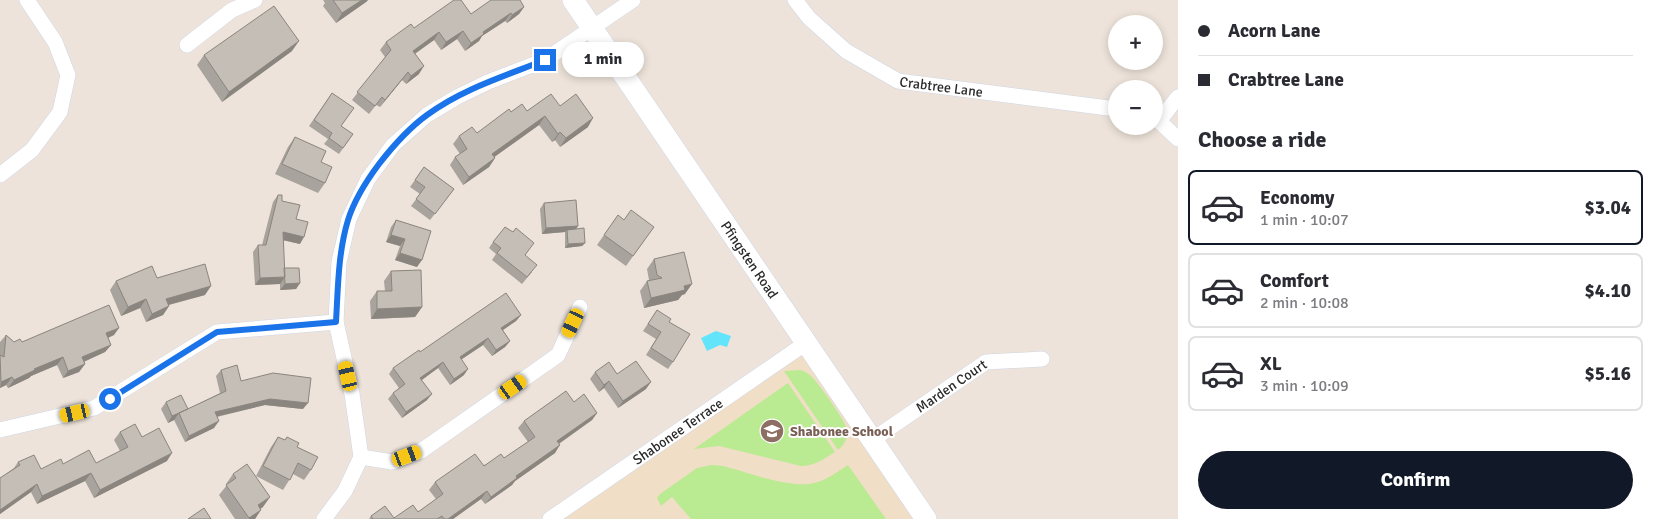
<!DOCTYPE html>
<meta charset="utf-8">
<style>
body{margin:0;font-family:Signika,sans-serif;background:#f2f2f3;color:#2b2b33;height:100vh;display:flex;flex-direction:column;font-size:19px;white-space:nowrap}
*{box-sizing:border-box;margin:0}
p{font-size:16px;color:#7c7c81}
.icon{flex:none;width:28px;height:28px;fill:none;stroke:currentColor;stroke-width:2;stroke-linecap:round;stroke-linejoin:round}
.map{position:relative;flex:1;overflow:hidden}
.sheet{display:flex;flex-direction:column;background:#fff;width:475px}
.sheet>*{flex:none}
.banner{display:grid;align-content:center;height:110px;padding:0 20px;background:#fff}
.tools{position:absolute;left:1108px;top:15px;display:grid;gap:10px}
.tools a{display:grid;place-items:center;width:55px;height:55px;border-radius:50%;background:#fff;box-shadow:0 2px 8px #0003;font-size:25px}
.end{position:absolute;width:22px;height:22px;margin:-11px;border:6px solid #1a73e8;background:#fff;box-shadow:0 0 0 2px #fff}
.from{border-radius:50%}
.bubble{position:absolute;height:35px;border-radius:18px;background:#fff;box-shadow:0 2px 8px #0003;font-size:16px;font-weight:700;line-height:35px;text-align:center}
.car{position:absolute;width:15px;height:30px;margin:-15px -8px;border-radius:6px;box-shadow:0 0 4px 1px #0007;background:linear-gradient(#f5c518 24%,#345 0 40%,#f5c518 0 76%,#345 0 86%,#f5c518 0)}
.banner b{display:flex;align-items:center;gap:18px;height:48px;font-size:19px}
.banner b+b{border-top:1px solid #e1e1e2}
.banner i{width:12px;height:12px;background:#2b2b33}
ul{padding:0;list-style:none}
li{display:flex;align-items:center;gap:15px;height:75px;margin:0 10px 8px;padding:0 10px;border:2px solid #e1e1e2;border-radius:8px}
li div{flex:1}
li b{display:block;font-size:19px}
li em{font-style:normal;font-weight:700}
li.active{border-color:#111827}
li>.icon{width:45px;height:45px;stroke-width:1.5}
h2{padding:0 20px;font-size:22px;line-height:60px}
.button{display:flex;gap:10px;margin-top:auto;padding:10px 20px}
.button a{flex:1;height:58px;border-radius:30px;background:#111827;color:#fff;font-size:20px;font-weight:700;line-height:58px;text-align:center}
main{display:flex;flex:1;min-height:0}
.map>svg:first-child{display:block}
.education{fill:#f1dec7}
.green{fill:#baea91}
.water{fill:#62e4fa}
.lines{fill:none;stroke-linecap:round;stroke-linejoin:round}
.minor-casing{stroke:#cfd6e4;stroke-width:16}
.secondary-casing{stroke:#cfd6e4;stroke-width:22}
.minor{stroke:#fff;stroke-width:15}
.secondary{stroke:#fff;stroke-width:21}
.wall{fill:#a9a39d}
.shaded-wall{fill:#8a857f}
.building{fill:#c5beb6;stroke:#8a857f}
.route{stroke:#1a73e8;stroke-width:6}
.labels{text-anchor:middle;stroke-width:4;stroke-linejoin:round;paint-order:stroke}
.street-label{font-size:14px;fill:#2a2a2a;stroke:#fff}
.education-label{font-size:14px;font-weight:bold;fill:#785e54;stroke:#fff;text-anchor:start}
</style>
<main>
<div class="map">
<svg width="1178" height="519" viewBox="0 0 1178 519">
<rect width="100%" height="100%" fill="#ede3da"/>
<path class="education" d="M806,343L926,519H551Z"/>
<path class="green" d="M800,370C806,372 809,374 813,378C820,386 846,421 847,430C848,439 844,445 838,450L784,371Z
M788,383L835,452C824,459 814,466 801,466L719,446L694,449Z
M711,465L723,466C747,472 791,489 814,483C827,480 837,472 848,465L886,519H691L672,497L661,506L657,498L660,494L697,468Z"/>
<path class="water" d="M716,331L731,336L727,347L720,345L707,351L701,338Z"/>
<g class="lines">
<g class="minor-casing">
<g id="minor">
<path id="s1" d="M795,0L809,18L846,51L898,81L1116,109"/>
<path d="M187,45L232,10L255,0"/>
<path d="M1154,120L1159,121L1178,139"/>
<path d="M1159,121L1178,97"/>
<path d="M0,175L32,150L60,112L68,75L55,42L27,0"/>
<path d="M0,430L94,408L217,332L336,322"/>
<path id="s2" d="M872,440L986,362L1042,359"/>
<path d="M361,457L392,462L421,451L558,355L580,307"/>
<path d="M324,519L345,491L361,457L352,394L336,322L339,262L349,219L368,179L393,145L427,115L457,97L488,82L545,60L633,0"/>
<path id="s3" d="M550,519L806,343"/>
</g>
</g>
<g class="secondary-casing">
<g id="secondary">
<path id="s4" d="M573,0L926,519"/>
</g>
</g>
<use href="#minor" class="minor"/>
<use href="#secondary" class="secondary"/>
</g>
<path class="wall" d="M323,0H368L366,2L336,23L323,6L325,3Z
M524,7L519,14L507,23L505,21L482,36L479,41L465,51L457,39L441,50L434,40L415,54L419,74L406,84L402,80L380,107L376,105L369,114L352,100L385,57L380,50L386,42L414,28L471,14Z
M292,51L222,102L197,65L204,55Z
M332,93L341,126L353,134L339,154L324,144L328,139L309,126Z
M560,106L588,127L560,147L555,140L552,142L539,125L494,157L495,158L489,167L463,185L450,165L455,157L460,154L453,144L459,136L477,133L511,112L527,111Z
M295,137L321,162L325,183L318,193L275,174L288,147Z
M424,167L454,189L430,220L411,206L420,194L410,187Z
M278,195L282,201L300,244L283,240L284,268L300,283L296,289L280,290V284L255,285L253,252L258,245H262L273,202Z
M544,203L578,226L576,228L585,243L582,246L565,248V232L542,234L540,209Z
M618,215L624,220L654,227L626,266L597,245Z
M396,220L417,267L395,260L400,246L386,242L391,227Z
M493,242L529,250L525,255L532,272L522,284L492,260L496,254L489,248Z
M654,259L685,294L682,295L678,300L644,308L640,291L647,281L649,280L647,269Z
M391,271L422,307L415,317L371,319L370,301L377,291H385L384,281Z
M157,278L205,295L169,305V306L163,315L146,322L140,308L121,316L110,290L116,281Z
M657,310L669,322L673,362L668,369L646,355L656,339L643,331Z
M521,315L516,321L503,330L510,341L505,347L492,356L483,345L462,359L464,375L450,385L438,368L422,380L427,400L402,418L388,399L393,393L399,388L389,374L393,368L420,352Z
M6,335L14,342H22L114,335L108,338L111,345L105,352L84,362L85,364L79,372L63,378L57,365L31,376L29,378L8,388L6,385L0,388V342Z
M221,370L241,381L303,409L265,405L217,417L214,428L185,442L174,420L168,423L161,409L166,402L188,409L220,393L216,376Z
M595,372L617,374L646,389L618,408L604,388L599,392L590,379Z
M574,402L597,413L592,420L559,444L555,453L515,481L512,485L485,504L481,499L453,519H369L371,516L394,518L418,512L436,499L429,490L435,482L504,458L528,442L518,428L524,421Z
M120,432L142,437L167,461L94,498L85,481L37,504L31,492L0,514V478L14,468L18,462L41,469L63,464L96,463L120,451L114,440Z
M278,437L285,440L287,437L297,447L311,470L304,480L293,474L283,490L256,476L271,447Z
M233,474L263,507L260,509L255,519H235L219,495L227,485L226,484Z"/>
<path class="shaded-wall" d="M362,0H368L366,2L336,23L342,13Z
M524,7L519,14L507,23L512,15Z
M511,13L505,21L482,36L479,41L465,51L471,43L483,32Z
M463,31L457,39L441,50L446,42Z
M439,32L434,40L407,59L413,51Z
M299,41L292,51L222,102L229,92Z
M424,66L419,74L406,84L411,76Z
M408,72L402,80L380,107L385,100Z
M545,116L539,125L486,163L492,154Z
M593,118L588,127L560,147L566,138Z
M560,132L555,140L552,142L558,134Z
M495,158L489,167L463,185L469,177Z
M578,226L574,232L567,230L565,232L542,234L546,228Z
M283,232L304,237L300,244L278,239Z
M391,235L405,239L400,246L386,242Z
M585,243L582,246L565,248L568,244Z
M400,253L422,260L417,267L395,260Z
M285,277L280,284L255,285L260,278Z
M300,283L296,289L280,290L285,284Z
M692,284L685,294L682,295L678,300L644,308L651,298L684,286Z
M211,286L205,295L160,307L166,299Z
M146,299L140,308L121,316L128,307Z
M169,306L163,315L146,322L152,314Z
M422,307L415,317L371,319L377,309Z
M521,315L516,321L497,334L501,328Z
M119,328L114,335L100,341L106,333Z
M488,338L483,345L456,363L460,357Z
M510,341L505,347L492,356L496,350Z
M111,345L105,352L76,365L82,357Z
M63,357L57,365L31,376L29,378L8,388L14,380L34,369Z
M443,362L438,368L416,384L420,378Z
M85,364L79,372L63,378L68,371Z
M468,369L464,375L450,385L454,379Z
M12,377L6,385L0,388L1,382Z
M609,381L604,388L599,392L604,385Z
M651,382L646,389L618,408L623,401Z
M432,394L427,400L402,418L406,412Z
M270,399L308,403L303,409L265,405L210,418L215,412Z
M179,413L174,420L168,423L172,416Z
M597,413L592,420L551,449L557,441Z
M219,421L214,428L185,442L189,436Z
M560,445L555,453L515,481L512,485L485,504L491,497L516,476Z
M172,453L167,461L94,498L100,490Z
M91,473L85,481L37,504L42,496Z
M37,484L31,492L0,514V510Z
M487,491L481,499L453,519H448Z
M270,497L263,507L251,515L258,505Z
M261,510L255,519H249V518Z"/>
<path class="building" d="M333,0H362L342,13Z
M454,0H461L471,14L491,0H520L524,7L512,15L511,13L483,32L484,34L471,43L463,31L446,42L439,32L413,51L424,66L411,76L408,72L385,100L382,97L375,106L357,92L391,50L386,42L411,24L414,28Z
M274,6L299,41L229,92L204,55Z
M332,93L354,108L341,126L353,134L343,148L329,138L332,133L314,120Z
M551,94L560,106L576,94L593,118L566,138L560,132L558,134L545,116L492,154L495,158L469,177L455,157L467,149L459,136L472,127L477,133L509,109L511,112L522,104L527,111Z
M295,137L326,151L321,162L332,167L325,183L282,164Z
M424,167L454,189L435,214L416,199L425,187L415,180Z
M278,195H282V201L300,205L296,219L308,222L304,237L283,232L285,277L260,278L258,245H266Z
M576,200L578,226L546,228L544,203Z
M631,210L654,227L633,256L604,235L618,215L624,220Z
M396,220L431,231L422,260L400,253L405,239L391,235Z
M505,227L513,232L516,228L534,243L525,255L537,265L527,277L497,253L501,248L493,242Z
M584,228L585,243L568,244L567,230Z
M684,252L692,284L684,286L685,290L651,298L647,281L662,278L657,275L654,259Z
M205,264L211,286L166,299L169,306L152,314L146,299L128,307L116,281L152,266L157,278Z
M284,268H299L300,283L285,284Z
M421,270L422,307L377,309V291H392L391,271Z
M506,293L521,315L501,328L510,341L496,350L488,338L460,357L468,369L454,379L443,362L420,378L432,394L406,412L393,393L405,384L393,368L419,350L420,352Z
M109,305L119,328L106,333L111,345L82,357L85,364L68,371L63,357L34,369L35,370L14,380L12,377L1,382L0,355L4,357L6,335L14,342L20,339L22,342Z
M657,310L671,319L669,322L690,334L673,362L651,348L661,332L648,324Z
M636,361L651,382L623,401L609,381L604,385L595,372L609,362L617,374Z
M237,365L241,381L273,373L311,378L308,403L270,399L215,412L219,421L189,436L179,413L172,416L166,402L181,395L188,409L179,413L226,391L221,370Z
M566,391L574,402L584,394L597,413L557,441L560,445L516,476L517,478L491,497L487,491L448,519H444L442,516L437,519H373L371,516L385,506L394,518L413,505L418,512L443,494L435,482L475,454L484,466L501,454L504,458L535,437L524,421Z
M135,424L142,437L159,428L172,453L100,490L91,473L42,496L37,484L0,510V478L20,465L18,462L34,455L41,469L61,459L63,464L89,450L96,463L128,447L120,432Z
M278,437L285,440L287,437L299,443L297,447L318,457L311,470L298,463L290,480L263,466Z
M247,464L270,497L258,505L261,510L249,518L226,485L236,478L233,474Z
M204,508L211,519H188Z"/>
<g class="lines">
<path class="route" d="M110,399L217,332L336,322C338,288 338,253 348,220C354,201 367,180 379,164C393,146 409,128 427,115C462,89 505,76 545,60"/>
</g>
<defs>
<g id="school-disc" transform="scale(1.25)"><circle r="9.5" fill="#8d6e63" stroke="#fff"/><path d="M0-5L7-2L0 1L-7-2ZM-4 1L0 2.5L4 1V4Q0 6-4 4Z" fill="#fff"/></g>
</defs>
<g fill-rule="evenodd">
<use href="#school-disc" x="772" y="431"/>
</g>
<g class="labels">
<g class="street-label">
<text dy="5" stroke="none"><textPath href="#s1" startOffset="176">Crabtree Lane</textPath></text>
<text dy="5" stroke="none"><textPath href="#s4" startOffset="314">Pfingsten Road</textPath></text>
<text dy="5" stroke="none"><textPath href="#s2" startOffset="96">Marden Court</textPath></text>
<text dy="5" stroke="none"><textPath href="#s3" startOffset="155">Shabonee Terrace</textPath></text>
</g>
<g class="education-label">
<text x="790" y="436">Shabonee School</text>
</g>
</g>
</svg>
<div class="tools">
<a>+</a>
<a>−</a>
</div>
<i class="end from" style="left:110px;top:399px"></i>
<i class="end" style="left:545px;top:60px"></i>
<div class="bubble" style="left:562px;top:42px;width:82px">1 min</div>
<i class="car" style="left:573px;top:323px;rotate:205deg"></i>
<i class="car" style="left:348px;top:376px;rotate:347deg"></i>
<i class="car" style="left:513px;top:387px;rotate:55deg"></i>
<i class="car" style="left:75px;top:413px;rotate:257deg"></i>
<i class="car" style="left:407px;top:456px;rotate:69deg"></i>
</div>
<section class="sheet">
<div class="banner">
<b><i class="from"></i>Acorn Lane</b>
<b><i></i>Crabtree Lane</b>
</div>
<h2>Choose a ride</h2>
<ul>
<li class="active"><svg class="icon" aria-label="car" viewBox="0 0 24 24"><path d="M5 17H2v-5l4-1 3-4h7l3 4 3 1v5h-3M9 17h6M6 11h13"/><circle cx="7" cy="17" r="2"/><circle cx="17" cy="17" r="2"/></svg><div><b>Economy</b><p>1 min · 10:07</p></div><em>$3.04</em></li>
<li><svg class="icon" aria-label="car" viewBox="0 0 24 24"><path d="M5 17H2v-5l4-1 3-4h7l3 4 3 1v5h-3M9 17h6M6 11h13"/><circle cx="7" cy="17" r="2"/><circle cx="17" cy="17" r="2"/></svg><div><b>Comfort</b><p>2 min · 10:08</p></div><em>$4.10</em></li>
<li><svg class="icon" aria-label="car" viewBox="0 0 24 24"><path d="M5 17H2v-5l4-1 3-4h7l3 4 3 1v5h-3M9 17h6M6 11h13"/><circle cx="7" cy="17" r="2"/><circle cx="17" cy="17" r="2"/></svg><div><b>XL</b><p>3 min · 10:09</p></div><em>$5.16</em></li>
</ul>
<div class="button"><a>Confirm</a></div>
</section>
</main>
